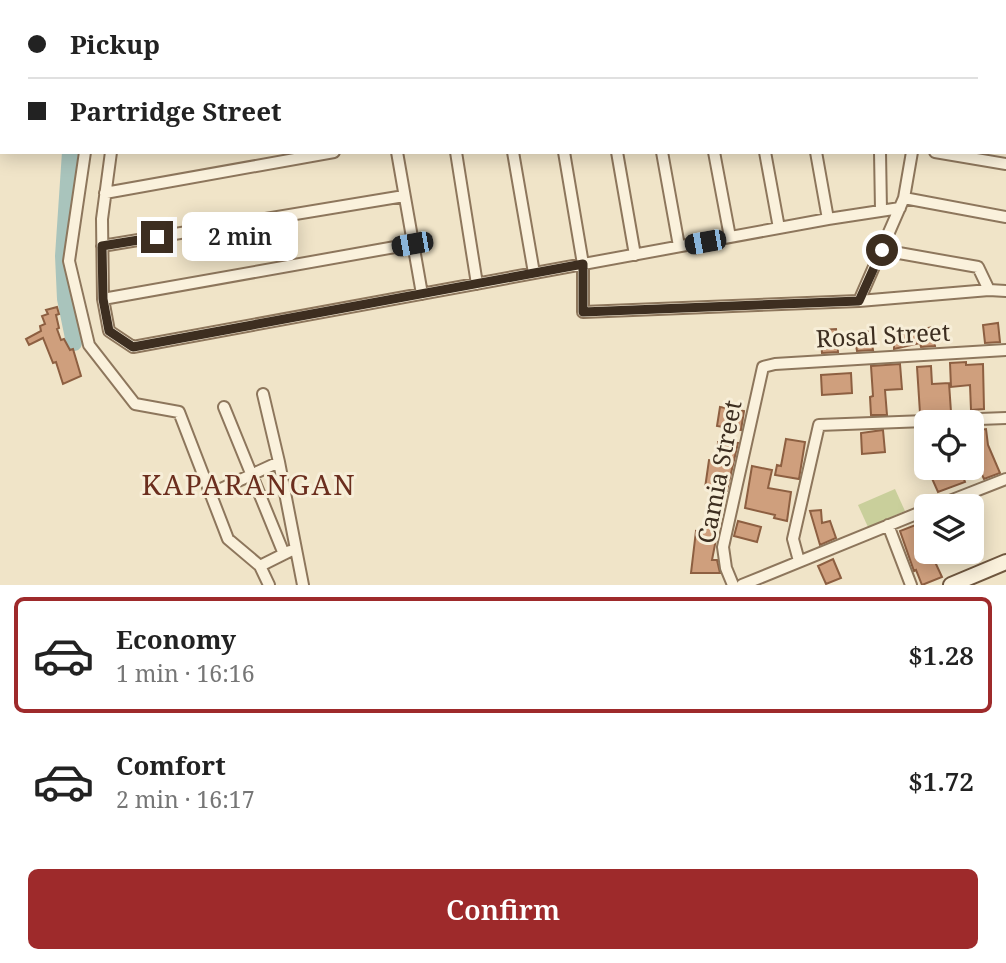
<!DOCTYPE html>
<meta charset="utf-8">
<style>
body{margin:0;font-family:"Noto Serif",serif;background:#f6f6f6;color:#222;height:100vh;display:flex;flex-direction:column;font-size:26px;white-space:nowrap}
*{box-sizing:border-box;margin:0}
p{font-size:23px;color:#767676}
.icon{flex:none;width:38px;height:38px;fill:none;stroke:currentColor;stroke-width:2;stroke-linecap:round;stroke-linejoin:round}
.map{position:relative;height:585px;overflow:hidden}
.details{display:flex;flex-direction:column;background:#fff;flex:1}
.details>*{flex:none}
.banner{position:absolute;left:0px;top:0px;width:1006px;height:154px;box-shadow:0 4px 18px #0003;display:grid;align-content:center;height:154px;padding:0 28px;background:#fff}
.buttons{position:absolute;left:914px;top:410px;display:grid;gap:14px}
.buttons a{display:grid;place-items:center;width:70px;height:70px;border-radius:10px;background:#fff;box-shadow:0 4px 18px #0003;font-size:35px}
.end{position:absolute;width:32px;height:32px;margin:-16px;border:9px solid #3d2e20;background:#fff;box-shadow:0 0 0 4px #fff}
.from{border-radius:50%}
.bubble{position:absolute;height:49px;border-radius:10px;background:#fff;box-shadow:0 4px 18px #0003;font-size:23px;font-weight:600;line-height:49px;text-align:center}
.car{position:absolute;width:21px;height:42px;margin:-21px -10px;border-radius:9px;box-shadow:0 0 5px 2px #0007;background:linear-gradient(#222 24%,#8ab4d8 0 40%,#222 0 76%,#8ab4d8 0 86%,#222 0)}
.banner b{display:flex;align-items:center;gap:24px;height:66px;font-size:26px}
.banner b+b{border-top:2px solid #e0e0e0}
.banner i{width:18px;height:18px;background:#222}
ul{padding:12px 0 0;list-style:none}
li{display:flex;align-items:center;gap:21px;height:116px;margin:0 14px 10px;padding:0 14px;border:4px solid transparent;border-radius:10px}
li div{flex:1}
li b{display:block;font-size:26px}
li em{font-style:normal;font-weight:600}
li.current{border-color:#9e2a2b}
li>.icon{width:63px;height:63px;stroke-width:1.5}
.action{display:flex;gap:14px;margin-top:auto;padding:14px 28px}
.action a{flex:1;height:80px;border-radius:10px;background:#9e2a2b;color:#fff;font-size:28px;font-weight:600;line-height:80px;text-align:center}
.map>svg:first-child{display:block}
.green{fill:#c9cf9b}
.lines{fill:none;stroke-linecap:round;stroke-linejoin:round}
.river{stroke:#a9c4bc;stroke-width:16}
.building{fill:#cf9f7d;stroke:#8d5f41;stroke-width:2}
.street-casing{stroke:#8d765c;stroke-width:14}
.secondary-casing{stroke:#6f573f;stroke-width:18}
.street{stroke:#faf1dc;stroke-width:10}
.secondary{stroke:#faf1dc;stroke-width:14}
.route{stroke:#3d2e20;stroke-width:9}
.labels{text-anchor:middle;stroke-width:6;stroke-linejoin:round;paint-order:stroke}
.street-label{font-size:24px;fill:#3d2e20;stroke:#f7eed8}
.quarter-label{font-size:28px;letter-spacing:2px;fill:#6b2e1e;stroke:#f7eed8}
</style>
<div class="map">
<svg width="1006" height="585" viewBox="0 0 1006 585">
<rect width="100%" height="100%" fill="#f0e4c8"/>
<path class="green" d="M895,489L905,511L868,527L858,505Z"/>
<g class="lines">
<path class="river" d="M69,0V2
M70,152L63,256L65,299L74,343"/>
</g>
<path class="building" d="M57,307L59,314L56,315L59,328L57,329L61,340L64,339L70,350L73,349L81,376L63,384L56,362L53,363L43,338L29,345L26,339L41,331L40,326L45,324L42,316L48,314L46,310Z
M998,323L1000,342L985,343L983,325Z
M933,327L935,346L921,347L920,343L894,349V335Z
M836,329L838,352L822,353L820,330Z
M870,331L873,350L857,351L854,334Z
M966,362V365L983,364L984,409L971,410L970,385L951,387L950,363Z
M900,364L902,389L885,390L887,415H871L870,397L873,396L871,366Z
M931,366L932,384L949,383L951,412L920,413L917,367Z
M851,373L852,393L822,395L821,375Z
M720,407L744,411L741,430L717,426Z
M986,429L988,445L1000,473L984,479L975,460L971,431Z
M883,430L885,452L862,454L861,433Z
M786,439L805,442L799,479L775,475L777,465L781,466Z
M718,442L738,443L727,491L705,488L709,460L717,461Z
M752,466L772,470L768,488L791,492L787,521L774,518L775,515L745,508Z
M956,468L957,470L960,469L965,482L938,492L930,474L942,469L944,473Z
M821,510L822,523L830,521L836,538L820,545L810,511Z
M738,521L761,527L757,542L734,536Z
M918,524L921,533L926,531V551H930L942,577L922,585L916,570L914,571L900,531Z
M704,526L713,527V533L717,534L712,560H717L720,573H691L696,531L703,532Z
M833,559L841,578L826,584L818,566Z"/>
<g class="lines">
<g class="street-casing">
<path id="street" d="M383,0L384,2
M414,0V2
M460,0V2
M518,0L519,2
M566,0V2
M617,0V2
M676,0L677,2
M721,0V2
M779,0L780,2
M92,2V0
M165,2L168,0
M309,2L318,0
M831,2L833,0
M890,2L891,0
M959,2L960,0
M1004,33H1006
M1004,87L1006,86
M1004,145H1006
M85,152L69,261L89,345L135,404L179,412L228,539L260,566L269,585
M111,152L102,219L103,299L109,331L133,347L828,219L900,208
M397,152L422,294
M456,152L477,284
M513,152L534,273
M564,152L583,264V312L859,301L989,290L1006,291
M617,152L635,255
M662,152L679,246
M714,152L730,237
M765,152L779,228
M816,152L828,219
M880,152L881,210
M935,152L1006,164
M105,193L334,152
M904,198L1006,217
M102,246L404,196
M882,250L978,267L989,290
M103,299L412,244
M859,301L904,198L912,152
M263,394L279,462L303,585
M224,407L284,554
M210,494L279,462
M937,506L1006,479
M888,525L911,585
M799,561L793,539L819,425L1006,418
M260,566L290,551
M733,585L726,568L723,547L763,367L775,364L1006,350
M742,585L926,510"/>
</g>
<g class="secondary-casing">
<path id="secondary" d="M951,585L1006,562"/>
</g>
<use href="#street" class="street"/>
<use href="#secondary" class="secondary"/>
</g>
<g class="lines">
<path class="route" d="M157,237L102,246L103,299L109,331L133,347L583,264V312L859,301L882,250"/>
</g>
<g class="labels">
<g class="street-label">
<text transform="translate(883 336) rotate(-3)" y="8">Rosal Street</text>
<text transform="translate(720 472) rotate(-79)" y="8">Camia Street</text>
</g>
<g class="quarter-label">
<text x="249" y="495">KAPARANGAN</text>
</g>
</g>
</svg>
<div class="buttons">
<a><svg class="icon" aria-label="locate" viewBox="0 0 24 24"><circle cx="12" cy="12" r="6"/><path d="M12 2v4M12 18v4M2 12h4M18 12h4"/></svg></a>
<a><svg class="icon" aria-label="layers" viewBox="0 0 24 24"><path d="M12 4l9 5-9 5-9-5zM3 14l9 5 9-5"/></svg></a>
</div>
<i class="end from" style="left:882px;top:250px"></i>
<i class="end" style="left:157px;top:237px"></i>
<div class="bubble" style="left:182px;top:212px;width:116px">2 min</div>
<i class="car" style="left:705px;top:242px;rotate:260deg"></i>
<i class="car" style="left:412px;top:244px;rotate:260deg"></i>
<div class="banner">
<b><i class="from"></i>Pickup</b>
<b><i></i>Partridge Street</b>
</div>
</div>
<section class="details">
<ul>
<li class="current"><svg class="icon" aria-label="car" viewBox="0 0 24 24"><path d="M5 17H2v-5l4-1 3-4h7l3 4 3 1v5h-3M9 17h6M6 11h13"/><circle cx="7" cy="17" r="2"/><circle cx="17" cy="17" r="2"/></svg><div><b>Economy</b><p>1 min · 16:16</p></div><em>$1.28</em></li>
<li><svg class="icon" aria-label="car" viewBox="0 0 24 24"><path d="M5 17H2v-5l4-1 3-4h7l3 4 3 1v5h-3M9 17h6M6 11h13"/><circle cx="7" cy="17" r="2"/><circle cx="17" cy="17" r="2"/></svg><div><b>Comfort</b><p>2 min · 16:17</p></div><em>$1.72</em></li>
</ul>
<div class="action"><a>Confirm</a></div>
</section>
